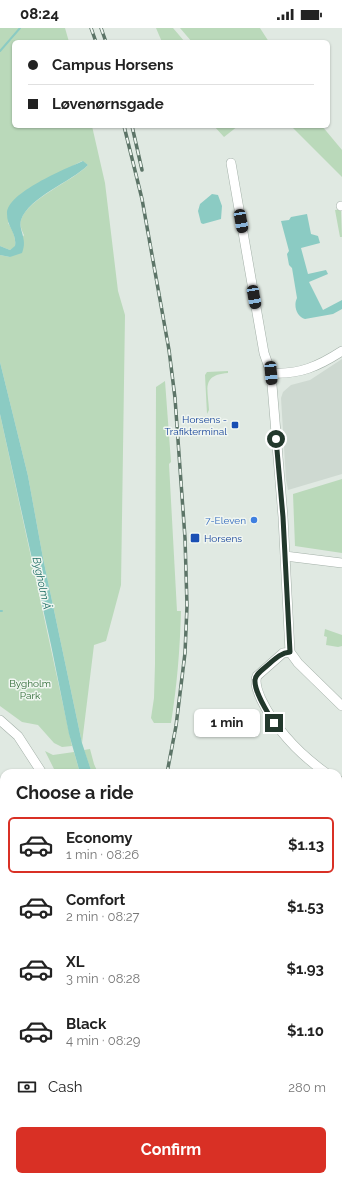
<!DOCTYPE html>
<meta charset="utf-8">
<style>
body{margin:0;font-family:Raleway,sans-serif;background:#f6f6f6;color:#222;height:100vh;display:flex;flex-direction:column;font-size:15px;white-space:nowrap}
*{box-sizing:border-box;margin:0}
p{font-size:13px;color:#767676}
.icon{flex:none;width:22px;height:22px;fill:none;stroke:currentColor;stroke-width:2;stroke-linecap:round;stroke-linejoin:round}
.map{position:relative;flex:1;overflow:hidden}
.sheet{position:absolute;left:0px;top:741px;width:342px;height:412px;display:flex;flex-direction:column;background:#fff;border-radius:12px 12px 0 0;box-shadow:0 1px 3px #0004}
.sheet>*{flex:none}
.hud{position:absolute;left:12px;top:12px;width:318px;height:88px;border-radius:6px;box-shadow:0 1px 3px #0004;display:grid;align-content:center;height:88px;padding:0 16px;background:#fff}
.end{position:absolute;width:18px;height:18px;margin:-9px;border:5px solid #22382c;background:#fff;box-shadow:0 0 0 2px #fff}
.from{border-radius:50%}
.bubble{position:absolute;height:28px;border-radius:6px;background:#fff;box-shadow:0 1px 3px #0004;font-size:13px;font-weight:700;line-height:28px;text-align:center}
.car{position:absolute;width:12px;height:24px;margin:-12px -6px;border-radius:5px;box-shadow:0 0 3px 1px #0007;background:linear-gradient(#222 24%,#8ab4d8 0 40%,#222 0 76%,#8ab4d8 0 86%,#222 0)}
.hud b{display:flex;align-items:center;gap:14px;height:38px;font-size:15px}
.hud b+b{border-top:1px solid #e0e0e0}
.hud i{width:10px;height:10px;background:#222}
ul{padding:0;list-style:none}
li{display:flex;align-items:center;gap:12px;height:56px;margin:0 8px 6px;padding:0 8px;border:2px solid transparent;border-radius:6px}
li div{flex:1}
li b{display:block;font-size:15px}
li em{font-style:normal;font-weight:700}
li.active{border-color:#d93025}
li>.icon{width:36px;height:36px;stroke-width:1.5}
h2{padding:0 16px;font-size:18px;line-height:48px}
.pay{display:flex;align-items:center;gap:10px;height:44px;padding:0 16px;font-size:15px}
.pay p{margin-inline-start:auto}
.primary-button{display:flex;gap:8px;margin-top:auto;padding:8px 16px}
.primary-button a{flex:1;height:46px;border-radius:6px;background:#d93025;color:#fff;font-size:16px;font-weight:700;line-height:46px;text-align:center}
.status{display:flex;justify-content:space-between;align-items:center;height:28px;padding:0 20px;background:#fff;direction:ltr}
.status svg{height:11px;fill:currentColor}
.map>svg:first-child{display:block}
.built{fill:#ced9d1}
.green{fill:#bad9ba}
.water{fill:#8bcbc3}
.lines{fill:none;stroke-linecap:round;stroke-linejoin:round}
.stream{stroke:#8bcbc3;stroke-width:2}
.minor-casing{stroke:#a3b0a8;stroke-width:10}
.minor{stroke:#fff;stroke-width:9}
.rail-casing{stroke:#5c7467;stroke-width:3.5}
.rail{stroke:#f0f6f1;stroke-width:2;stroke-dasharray:6;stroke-linecap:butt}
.route{stroke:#22382c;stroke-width:5}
.transit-dot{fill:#1a4fb4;stroke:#f0f6f1;stroke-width:1.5}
.shop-dot{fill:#3f7fe0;stroke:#f0f6f1;stroke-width:1.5}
.labels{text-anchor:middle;stroke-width:3;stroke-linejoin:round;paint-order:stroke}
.transit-label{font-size:10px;fill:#164399;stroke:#f0f6f1;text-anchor:end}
.shop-label{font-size:10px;fill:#366cbe;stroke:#f0f6f1;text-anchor:end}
.park-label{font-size:10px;fill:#306b36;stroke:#f0f6f1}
.water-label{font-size:11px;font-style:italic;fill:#216f66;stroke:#f0f6f1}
</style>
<div class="status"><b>08:24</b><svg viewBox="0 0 49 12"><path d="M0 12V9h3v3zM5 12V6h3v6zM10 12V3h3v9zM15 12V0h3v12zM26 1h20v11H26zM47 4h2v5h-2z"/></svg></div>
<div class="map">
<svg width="342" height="1153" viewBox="0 0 342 1153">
<rect width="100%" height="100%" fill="#e0e9e2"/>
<path class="built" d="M342,331V446L288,462L286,452L281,370L283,364L291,357L310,352Z
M58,1149H264V1153H58Z"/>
<path class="green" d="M0,0H65L69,14H14V98H92L105,155L118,263L125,287L121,557L106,613L94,617L82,715L43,530L28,448L0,334V227L10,229L24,207C22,203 19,197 21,192C28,170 72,154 88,137L82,133L31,160L8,195C13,203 16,209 15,219L10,222L0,218Z
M156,0H173L185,14H162Z
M180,0H260L269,14H192Z
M214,98H238L224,109Z
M291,98H322L342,122V149Z
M341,181L342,209H340L335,182Z
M228,343V345C201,347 208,361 209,382L207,386L205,347L207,344Z
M165,353L171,434L169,436L177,583H181C180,621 177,658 171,695H154L151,690L154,670L155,636L156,359Z
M0,386L72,718L62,719L54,715L38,697L22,694L0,678Z
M342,451V525L295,518L293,466Z
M325,601L342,607V618L338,619L326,617L327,609L324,608Z
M90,721L94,736L98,745H92L84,722Z
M45,723L53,727L74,724L80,745H56Z
M4,874V890L0,892V877Z
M4,1086V1123L0,1132V1090Z
M163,1149H188V1153H163Z"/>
<path class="water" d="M83,133L88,137C71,154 29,169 21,192C18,202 28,210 22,225L10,229L0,227V218L10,222L15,218C17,205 7,199 7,186C6,165 65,141 83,133Z
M212,166L218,167L222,178L221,191L203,196L201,195L198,183L200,176Z
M307,186L311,206L318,208L320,215L301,220L308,246L326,242L328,246L309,254L323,282L342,272V281L333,286L305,291C297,289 293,278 297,270L292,240L289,237L287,226L289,223L281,193L289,192L291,189Z
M0,334L28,448L43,530L82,715L92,745H80L69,706L51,617L0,386Z"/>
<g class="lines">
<path class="stream" d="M0,23L20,0
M0,583H2"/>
<g class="minor-casing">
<path id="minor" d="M231,135L264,325L271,345L283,489L290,624L298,635L342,678
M341,178H342
M271,345C299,347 319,338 342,323
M285,528L342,535
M290,624L283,625L257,648C254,655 258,664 261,671C276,702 298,725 326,745
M0,692L18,708L42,745
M338,752L342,755
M0,810H1
M338,886L342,864
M0,902L4,900
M338,913L342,914
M0,958L4,956
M0,1030L4,1026
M326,1153V1149"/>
</g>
<use href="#minor" class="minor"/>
<g class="rail-casing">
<path id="rail" d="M91,0L96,14
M101,0L106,14
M124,98L142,171L169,322L175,370L185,510L187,578L185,625L176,698L167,745
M132,98L142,142
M4,1153L6,1149"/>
</g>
<use href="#rail" class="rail"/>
</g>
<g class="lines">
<path class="route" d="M274,695C268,685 254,664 255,652C255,646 265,640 269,636C276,630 281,625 290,624L283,489L276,411"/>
</g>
<g class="transit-dot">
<rect x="231" y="393" width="8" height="8" rx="2"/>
<rect x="190" y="505" width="10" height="10" rx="2"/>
</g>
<circle class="shop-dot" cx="254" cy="492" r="4"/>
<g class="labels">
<g class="transit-label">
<text x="227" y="395">Horsens -<tspan x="227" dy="12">Trafikterminal</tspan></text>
<text x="204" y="514" text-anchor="start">Horsens</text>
</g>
<g class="shop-label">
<text x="246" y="496">7-Eleven</text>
</g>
<g class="park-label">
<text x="30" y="659">Bygholm<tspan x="30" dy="12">Park</tspan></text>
</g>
<g class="water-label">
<text transform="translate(42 555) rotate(78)" y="4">Bygholm Å</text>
</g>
</g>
</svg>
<i class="end from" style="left:276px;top:411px"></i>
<i class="end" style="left:274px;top:695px"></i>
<div class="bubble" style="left:194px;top:681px;width:66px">1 min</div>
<i class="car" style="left:241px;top:193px;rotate:170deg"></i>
<i class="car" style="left:254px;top:269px;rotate:170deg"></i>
<i class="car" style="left:271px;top:345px;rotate:175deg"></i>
<div class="hud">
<b><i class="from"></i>Campus Horsens</b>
<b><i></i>Løvenørnsgade</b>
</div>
<section class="sheet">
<h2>Choose a ride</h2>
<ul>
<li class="active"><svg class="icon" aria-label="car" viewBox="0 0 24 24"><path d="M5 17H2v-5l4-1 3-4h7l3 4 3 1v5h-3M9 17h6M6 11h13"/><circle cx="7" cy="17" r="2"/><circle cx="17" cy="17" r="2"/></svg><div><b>Economy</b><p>1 min · 08:26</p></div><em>$1.13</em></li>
<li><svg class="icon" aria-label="car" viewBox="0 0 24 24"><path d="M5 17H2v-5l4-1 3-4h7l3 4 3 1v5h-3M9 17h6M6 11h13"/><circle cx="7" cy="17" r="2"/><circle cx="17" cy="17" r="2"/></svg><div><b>Comfort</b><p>2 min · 08:27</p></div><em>$1.53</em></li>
<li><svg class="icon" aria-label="car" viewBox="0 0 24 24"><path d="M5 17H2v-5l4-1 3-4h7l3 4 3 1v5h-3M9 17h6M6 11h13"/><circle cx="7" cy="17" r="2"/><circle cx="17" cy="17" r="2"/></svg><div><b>XL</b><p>3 min · 08:28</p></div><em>$1.93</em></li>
<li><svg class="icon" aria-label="car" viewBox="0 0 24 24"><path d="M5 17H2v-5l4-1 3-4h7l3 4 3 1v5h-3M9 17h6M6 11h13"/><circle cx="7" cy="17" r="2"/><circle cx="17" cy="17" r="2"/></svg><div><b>Black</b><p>4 min · 08:29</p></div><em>$1.10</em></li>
</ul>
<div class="pay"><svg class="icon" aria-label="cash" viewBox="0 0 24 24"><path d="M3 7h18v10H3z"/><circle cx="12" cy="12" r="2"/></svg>Cash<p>280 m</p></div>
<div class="primary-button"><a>Confirm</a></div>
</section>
</div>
